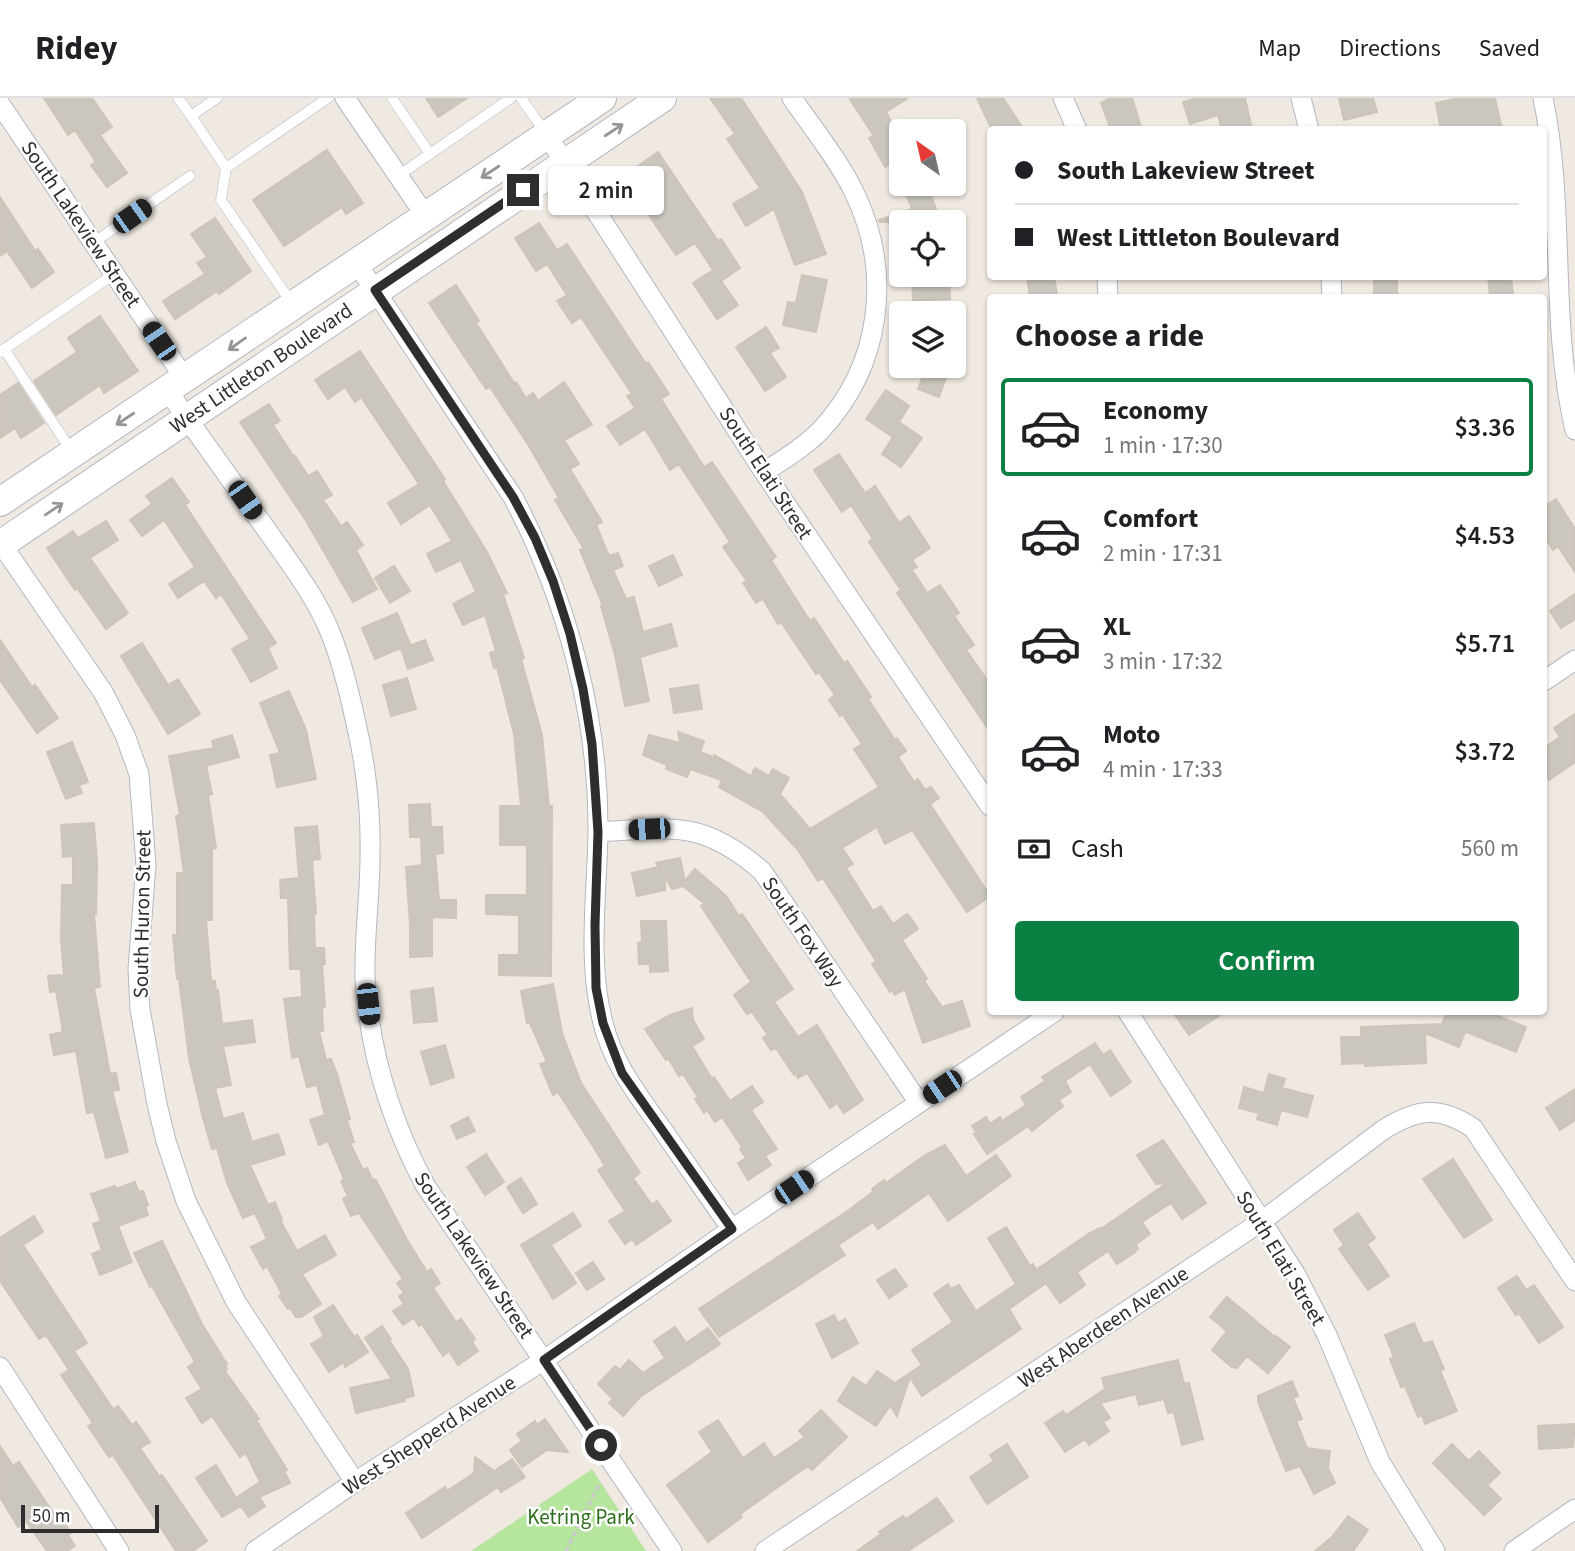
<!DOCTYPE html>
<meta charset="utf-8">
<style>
body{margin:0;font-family:"Source Sans 3",sans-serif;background:#f6f6f6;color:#202124;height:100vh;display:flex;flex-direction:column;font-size:26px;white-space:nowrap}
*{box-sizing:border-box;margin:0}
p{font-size:23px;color:#757577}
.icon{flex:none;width:38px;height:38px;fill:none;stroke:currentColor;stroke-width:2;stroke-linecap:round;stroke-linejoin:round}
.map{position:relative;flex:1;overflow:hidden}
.panel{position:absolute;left:987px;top:196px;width:560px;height:721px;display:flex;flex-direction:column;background:#fff;border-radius:7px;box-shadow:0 2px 5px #0004}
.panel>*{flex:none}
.guide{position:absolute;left:987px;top:28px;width:560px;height:154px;border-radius:7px;box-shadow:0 2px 5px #0004;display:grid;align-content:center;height:154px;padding:0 28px;background:#fff}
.needle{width:46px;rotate:326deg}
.tools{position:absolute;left:889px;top:21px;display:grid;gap:14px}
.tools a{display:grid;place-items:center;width:77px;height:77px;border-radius:7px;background:#fff;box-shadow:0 2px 5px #0004;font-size:35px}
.scale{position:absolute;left:21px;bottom:18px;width:138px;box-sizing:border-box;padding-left:7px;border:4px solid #2e2e2e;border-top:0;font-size:19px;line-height:24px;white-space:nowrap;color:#2e2e2e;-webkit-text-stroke:5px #fff;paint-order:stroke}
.end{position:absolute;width:32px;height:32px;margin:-16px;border:9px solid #2e2e2e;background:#fff;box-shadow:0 0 0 4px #fff}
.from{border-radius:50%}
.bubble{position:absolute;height:49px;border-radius:7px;background:#fff;box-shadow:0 2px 5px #0004;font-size:23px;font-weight:600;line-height:49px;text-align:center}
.car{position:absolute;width:21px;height:42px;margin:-21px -10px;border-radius:9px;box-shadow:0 0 5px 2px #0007;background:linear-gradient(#222 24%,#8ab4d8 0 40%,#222 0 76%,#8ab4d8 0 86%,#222 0)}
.guide b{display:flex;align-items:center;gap:24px;height:66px;font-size:26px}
.guide b+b{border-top:2px solid #e0e0e0}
.guide i{width:18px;height:18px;background:#202124}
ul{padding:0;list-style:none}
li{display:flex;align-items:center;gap:21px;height:98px;margin:0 14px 10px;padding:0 14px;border:4px solid transparent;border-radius:7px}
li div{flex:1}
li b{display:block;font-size:26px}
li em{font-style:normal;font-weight:600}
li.active{border-color:#0b8043}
li>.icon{width:63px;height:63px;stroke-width:1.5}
h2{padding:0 28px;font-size:32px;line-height:84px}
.pay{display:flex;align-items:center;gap:18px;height:77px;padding:0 28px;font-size:26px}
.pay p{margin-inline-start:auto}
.action{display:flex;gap:14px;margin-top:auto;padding:14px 28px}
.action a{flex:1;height:80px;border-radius:7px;background:#0b8043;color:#fff;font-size:28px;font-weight:600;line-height:80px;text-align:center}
header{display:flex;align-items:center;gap:42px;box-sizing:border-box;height:98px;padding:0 35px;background:#fff;border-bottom:2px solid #e0e0e0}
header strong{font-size:33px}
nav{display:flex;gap:38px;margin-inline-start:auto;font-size:24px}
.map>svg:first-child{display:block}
.green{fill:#b6e59e}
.building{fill:#cbc7bf;stroke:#cbc5ba;stroke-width:2}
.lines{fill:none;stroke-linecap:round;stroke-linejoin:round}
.service-casing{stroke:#b4b7c1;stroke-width:11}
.minor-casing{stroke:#b4b7c1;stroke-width:21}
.secondary-casing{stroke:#b4b7c1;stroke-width:30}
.path{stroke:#c9c9c9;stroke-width:3.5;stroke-dasharray:5 3.5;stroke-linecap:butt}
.service{stroke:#fff;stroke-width:10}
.minor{stroke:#fff;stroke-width:19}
.secondary{stroke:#fff;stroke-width:28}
.oneway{stroke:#969696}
.route{stroke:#2e2e2e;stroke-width:9}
.labels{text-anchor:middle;stroke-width:5;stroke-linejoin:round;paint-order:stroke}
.street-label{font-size:21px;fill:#2e2e2e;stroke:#fff}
.park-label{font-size:21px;fill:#2c6e1b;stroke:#fff}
</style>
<header>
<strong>Ridey</strong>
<nav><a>Map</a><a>Directions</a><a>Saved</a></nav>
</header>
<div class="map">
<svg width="1575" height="1453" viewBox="0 0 1575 1453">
<rect width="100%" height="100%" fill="#efe9e1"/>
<path class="green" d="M592,1371L646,1453H471Z"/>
<path class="building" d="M44,0H92L112,29L100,37L127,75L107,89L91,67L96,64L75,32L68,37Z
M426,0H467L438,19Z
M710,0H741L802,94L826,156L795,167L774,111L746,128L733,106L760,90L727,41L735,36Z
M849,0H908L886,14L901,43V60L885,69L869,40L874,38Z
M977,0H1003L1024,32H992Z
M1110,0H1132L1142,32H1111L1101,5Z
M1198,0H1245L1252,32H1222L1218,17L1190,26L1183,4Z
M1339,0H1373L1377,14L1344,22Z
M1460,0H1495L1501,27L1476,32H1441L1436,5Z
M327,52L363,105L346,116L342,109L284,148L253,102Z
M658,54L718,143L721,141L740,170L721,183L738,207L717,221L693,185L713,172L695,145L676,157L623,79Z
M928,90L941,124H880L879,122L912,111L907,98Z
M0,99L35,153L38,151L54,174L32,190L7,153L0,158Z
M215,120L251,173L219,196L217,193L175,221L163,203L205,176L197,165L207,159L191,136Z
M539,125L557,152L567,146L646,266L648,264L669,296L661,301L704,369L712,364L776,459L771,462L810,523L814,520L844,565L847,563L871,599L868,601L895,642L897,640L906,653L898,659L914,684L918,681L925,692L931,689L939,700L930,706L990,798L967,814L912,732L885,746L877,729L842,750L853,766L846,770L873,813L881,808L893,826L907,816L910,819L918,831L902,842L927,881L924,883L942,909L962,903L970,928L923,945L905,891L895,897L892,892L890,894L872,866L876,863L823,780L818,783L798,752L763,714L719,689L722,682L690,671L687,679L666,671L667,667L643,657L649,637L680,645L678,634L704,643L700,654L711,658L712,663L714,657L751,678L755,670L769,678L773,671L789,680L780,696L810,731L879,689L854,651L862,646L842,616L840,618L829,602L835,597L819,574L816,576L781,524L778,526L763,501L756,505L743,485L747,483L723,449L730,444L679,366L670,372L645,331L620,347L607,328L635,310L627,298L632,296L581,219L572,225L557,203L567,197L547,166L536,173L515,140Z
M802,177L827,182L816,234L783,227L788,204L796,205Z
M912,177H949L950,201L913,203Z
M1027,178H1054L1057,197L1030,200Z
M1488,178H1511L1513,197L1490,198Z
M1397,181V200H1374V182Z
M456,187L479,223L476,225L514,285L516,284L526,300L533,295L538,303L564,284L592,327L564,342L579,366L570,371L602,424L596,427L609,458L618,455L623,468L613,472L626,501L634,499L643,534L671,526L677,548L640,559L649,603L625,608L615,557L601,508H603L580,452L584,451L555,402L559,400L529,348L490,289L486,291L429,205Z
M100,218L138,273L104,295L100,287L56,317L34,283L77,254L68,240Z
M766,229L779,250L770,255L786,279L765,293L736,249Z
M360,253L445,381L443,383L487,454L507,495L503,496L524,560L521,561L542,637L549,708H552L551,878L499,877V857H519V817L486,816V797H527V747H500V708H521L514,636L497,569L494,570L490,555L496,553L485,517L463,527L453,506L476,494L461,462L436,474L427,456L452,443L430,407L401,426L388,405L419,386L361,299L355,304L345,289L328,301L315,282Z
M927,268H939L949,271L939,299L918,291Z
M18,285L44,325L21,340L15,330L0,340V297Z
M886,292L909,308L899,324L922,340L901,369L882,356L893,339L866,321Z
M269,306L280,323L273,327L294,359L295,358L308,378L317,373L332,397L323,402L341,428L347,424L363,447L356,452L377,491L353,504L305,421L240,324Z
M839,356L865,395L875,388L899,425L909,418L930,450L912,462L917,469L912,472L927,495L940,487L959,515L954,518L974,547L966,552L990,586V634L897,495L901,492L869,444L873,441L851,407L842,414L814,372Z
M172,380L189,404L185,407L276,545L268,550L277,570L251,584L232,551L250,541L221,496L216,500L204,483L178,500L169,486L195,469L164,422L142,438L130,422L152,406L146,398Z
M1556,401L1575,431V474L1558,448L1553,452L1544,437V409Z
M106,423L118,442L90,460L128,515L106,531L77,490L75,492L47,450L73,433L78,440Z
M673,457L682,477L659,488L649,468Z
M394,468L410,493L390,505L375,480Z
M1575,496V521L1561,530L1550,513Z
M397,515L410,546L375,561L362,530Z
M0,542L32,589L35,587L58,620L37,635L0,582Z
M425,542L433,562L408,571L401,551Z
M142,545L168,587L178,581L200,616L168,636L121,558Z
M407,580L416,611L391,618L383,587Z
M698,587L702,611L674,615L670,591Z
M289,593L306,632L316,681L277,689L270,657L280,655L260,605Z
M1575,616V664L1549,682L1544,674V650L1560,639L1554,630Z
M232,637L239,659L206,668L212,696L208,697L216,750L212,751V822H206L211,883H215L216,893L218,892L222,926L252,922L255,944L223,948L231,987L215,990L223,1021L243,1015L252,1044L278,1036L285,1056L250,1067L268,1107L275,1104L282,1122H280L297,1153L325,1137L336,1157L302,1176L321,1206L301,1219H296L290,1210L288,1211L279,1198L282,1196L267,1168L263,1171L251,1149L267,1141L255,1115L243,1120L227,1085L217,1050L212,1051L203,1020L189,960L179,881H177L173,837H177V775H184L176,718L180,717L169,658L214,650L212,643Z
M72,644L88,684L79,687L82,695L66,701L47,654Z
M430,706L431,729H442L443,755L435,756L439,802H456V820L432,819V858L410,859V826L406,769L422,767L421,739H410L409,707Z
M94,725L97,765L96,816H94L100,889L94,890L110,976L116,975L119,992L112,993L128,1054L106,1060L94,1014L87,1015L76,953L54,957L50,937L63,934L56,893L50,894L48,878L64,877L61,841L62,787H73V758L63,759L61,727Z
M317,728L320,761L312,762L316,816H314L315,850H324L325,866H322L325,909L322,910L323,933H319L326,962L331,961L337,976L350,1021L347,1022L354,1044L350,1045L363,1072L367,1070L372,1081L376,1082L407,1142L427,1174L431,1171L440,1185L433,1190L456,1224L461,1221L475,1241L472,1244L478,1253L458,1267L449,1253L443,1258L422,1226L419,1228L414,1220L403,1227L393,1213L404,1206L399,1198L404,1195L397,1185L403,1181L359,1115L351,1118L343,1101L348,1098L341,1083L344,1081L328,1043L319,1047L310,1022L325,1017L317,987L307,989L299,958L292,960L284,901L302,899L301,871H290L288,800H281L280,782L299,780L295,730Z
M680,760L685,783L695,771L726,798L739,818L742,816L793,891L774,904L798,939L817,927L863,1002L844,1015L837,1005L830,1010L807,975L798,980L796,976L794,977L776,950L771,952L763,940L768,937L752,914L747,916L734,897L751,884L701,808L705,806L683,788L672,791L665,778V792L637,798L632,775L659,769L656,765Z
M641,823H666L668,873L650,874V866H639L638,845L642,844Z
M553,886L562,935L581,985L640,1075L633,1080L652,1107L657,1103L671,1123L636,1147L632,1141L625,1146L609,1123L625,1113L598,1072L605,1068L596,1053L558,994L553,997L540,966L547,964L530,925H527L521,893Z
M433,890L437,923L414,925L411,893Z
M692,910L693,922L704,941L692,948L712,981L714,979L730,1003L752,988L763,1004L751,1012L777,1051L765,1058L771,1067L748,1082L738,1065L746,1060L740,1051L742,1049L722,1019L715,1024L707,1012L704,1015L695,1001L698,999L683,976L679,978L668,960L666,962L645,931L670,917Z
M1173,914H1225L1189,937Z
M1447,914H1488L1526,929L1516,954L1469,935L1465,934L1459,949L1425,935L1426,965L1365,968V965L1342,966L1341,939H1361V929L1442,926Z
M1095,945L1103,957L1110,952L1131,984L1111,998L1090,966L1065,983L1071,994L1059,1002L1063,1008L1032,1033L1028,1028L987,1056L974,1036L977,1035L972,1028L986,1019L990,1026L1000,1019L1002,1023L1026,1007L1021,999L1045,983L1042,979Z
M445,947L454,979L431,987L421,954Z
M1269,976L1285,981L1282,990L1313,998L1307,1019L1281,1012L1277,1027L1257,1021L1259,1015L1239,1010L1244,989L1264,995Z
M1575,991V1022L1560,1032L1546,1010Z
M468,1019L475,1033L457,1041L451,1028Z
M1163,1042L1206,1105L1182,1121L1171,1105L1142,1124L1150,1136L1135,1147L1138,1150L1135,1154L1117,1166L1108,1153L1077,1174L1085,1187L1060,1205L1046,1185L1009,1211L1021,1231L922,1298L910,1279L897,1318L890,1308L876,1328L838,1303L853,1279L866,1288L877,1273L895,1285L922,1267L912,1252L953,1224L934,1196L948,1186L951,1191L959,1187L976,1213L1016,1186L988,1140L1006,1129L1030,1168L1033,1166L1036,1172L1088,1136L1100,1130L1101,1131L1167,1085L1156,1086L1137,1057Z
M945,1047L966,1078L996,1057L1011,1078L948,1123L929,1095L878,1131L873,1124L838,1147L845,1157L719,1239L699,1211L849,1112L874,1093L872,1091L884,1082L886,1085L925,1057Z
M486,1056L504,1084L485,1097L467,1069Z
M1453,1061L1492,1122L1464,1140L1423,1081Z
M521,1080L537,1106L523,1115L507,1089Z
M135,1084L139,1094L143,1093L148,1107L145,1109L148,1117L118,1128L132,1164L100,1177L92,1156L102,1152L93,1126L101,1123L91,1096L115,1088L116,1091Z
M573,1115L581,1128L551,1147L576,1185L553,1201L521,1147Z
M1358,1115L1375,1140L1367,1146L1389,1178L1368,1192L1339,1151L1344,1147L1334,1132Z
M34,1118L43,1134L23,1147L87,1245L74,1253L113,1311L118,1308L132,1327L136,1324L150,1344L140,1350L159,1378L162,1377L207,1443L193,1453H176L113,1357L109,1359L88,1328L93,1325L61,1277L69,1272L46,1237L39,1241L0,1183V1140Z
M162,1143L202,1226L227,1266L225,1267L227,1271L225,1273L259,1321L256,1322L287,1372L284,1373L290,1385L259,1399L265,1408L249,1419L241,1408L222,1419L196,1380L216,1367L236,1400L260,1384L246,1355L240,1359L212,1318L202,1325L186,1300L202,1291L188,1269L195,1264L152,1188L150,1189L134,1155Z
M593,1164L604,1181L587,1192L576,1175Z
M895,1171L907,1188L889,1200L877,1182Z
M1517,1178L1526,1192L1534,1187L1563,1229L1539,1245L1519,1215L1516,1217L1498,1190Z
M1227,1199L1275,1239L1276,1238L1290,1249L1268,1275L1247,1258L1237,1270L1232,1269L1212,1252L1227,1233L1210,1219Z
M333,1207L354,1239L357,1237L368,1254L345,1269L344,1264L329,1274L311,1246L324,1238L314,1219Z
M834,1217L838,1225L845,1221L858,1245L832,1260L816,1226Z
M1414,1225L1423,1246L1432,1243L1444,1271L1440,1273L1457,1313L1425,1326L1422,1317L1418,1319L1405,1288L1401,1289L1390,1261L1394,1259L1385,1237Z
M382,1228L391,1241L389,1242L408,1271L414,1298L405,1300V1303L356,1315L350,1290L392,1281L365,1240Z
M675,1229L686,1245L708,1230L720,1246L640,1299L623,1318L609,1305L613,1301L598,1286L615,1268L620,1272L629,1262L643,1275L665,1260L654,1243Z
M1178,1262L1184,1286L1189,1285L1203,1341L1182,1347L1174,1314L1168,1315L1164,1301L1139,1307L1136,1296L1100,1305L1110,1320L1103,1324L1109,1333L1089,1347L1085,1341L1065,1354L1045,1325L1063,1313L1066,1317L1105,1291L1102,1280Z
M1292,1283L1298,1298L1293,1300L1302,1321L1296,1323L1307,1350L1330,1353L1328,1370L1335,1385L1314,1396L1300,1368L1286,1373L1258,1304V1298Z
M821,1312L847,1339L812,1372L808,1368L792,1379L740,1416L742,1419L708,1444L667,1387L712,1354L699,1334L718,1322L743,1360L764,1345L774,1360L805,1339L799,1333Z
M545,1321L568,1354L547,1352L522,1369L510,1352L522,1343L517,1336L535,1323L537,1327Z
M1575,1326L1573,1349L1539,1351L1538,1328Z
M1007,1346L1028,1379L987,1406L970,1379L994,1363L990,1357Z
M1452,1346L1469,1363L1479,1353L1500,1375L1487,1387L1501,1401L1484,1417L1433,1365Z
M0,1348L13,1368L19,1364L60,1425L63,1423L71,1435L68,1437L75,1448L67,1453H47L26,1423L18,1429L0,1399Z
M475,1359L494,1373L512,1361L525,1379L501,1394L498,1389L422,1440L406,1415L445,1389L447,1393L474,1375Z
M937,1400L953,1423L908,1453H857L881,1436L879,1434L903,1418L906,1421Z
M1348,1418L1368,1432L1353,1453H1315L1332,1439Z"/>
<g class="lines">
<g class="service-casing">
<path id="service" d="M178,0L191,18
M217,0L191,18L226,70L328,0
M392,0L430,56
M521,0L545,34
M226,70L221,102L291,204
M398,78L511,0
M93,145L190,78
M4,251L71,352
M0,254L114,176"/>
</g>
<g class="minor-casing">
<path id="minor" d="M345,0L425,117
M1063,0L1077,32
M1301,0L1309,32
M1543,0C1566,109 1549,223 1575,332
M0,6L185,281
M547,37L764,374L990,708
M356,164L513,399C567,502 599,618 598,735C597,797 587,864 603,925C613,966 638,997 662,1031C685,1064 708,1098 732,1131
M1107,178L1108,200
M1331,178L1332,200
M168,293C200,339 233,385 266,431C289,464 315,497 330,534C341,561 349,593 355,621C366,666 371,712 370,758C370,799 364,839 365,880C369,952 391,1023 425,1087L672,1453
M764,374C783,362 804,349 820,333C882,267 893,174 854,94C839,63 812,29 792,0
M0,444L103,594L125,637L139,676L146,767L138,871L140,911L157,1006L166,1043L186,1103L236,1204L355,1384
M1544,583L1575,562
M598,734C673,730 701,721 762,773L919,1005
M1128,914L1296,1177L1327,1237L1380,1364L1435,1453
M0,1269L119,1453
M255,1453L355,1384L544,1262L732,1131L1054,914
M765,1453L1262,1123L1383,1032C1416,1011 1439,1007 1473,1030L1575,1183
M1514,1453L1575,1411"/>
</g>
<g class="secondary-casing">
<path id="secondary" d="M0,404L602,0
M0,447L662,0"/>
</g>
<path class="path" d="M566,1453L600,1384"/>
<use href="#service" class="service"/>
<use href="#minor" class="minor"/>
<use href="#secondary" class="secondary"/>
</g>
<defs><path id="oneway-shaft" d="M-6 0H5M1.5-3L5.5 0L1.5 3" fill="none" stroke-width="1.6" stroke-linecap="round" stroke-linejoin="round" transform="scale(1.75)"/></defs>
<g class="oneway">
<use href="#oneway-shaft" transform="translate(614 32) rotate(-33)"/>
<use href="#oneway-shaft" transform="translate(490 74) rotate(147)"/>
<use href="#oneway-shaft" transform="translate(237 246) rotate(145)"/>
<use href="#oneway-shaft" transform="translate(125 321) rotate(147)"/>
<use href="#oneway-shaft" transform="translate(54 411) rotate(-34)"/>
</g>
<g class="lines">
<path class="route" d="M523,92L375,192L513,399L535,440L553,483L570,536L583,591L592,646L598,734L595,827L596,890L603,925L622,975L732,1131L544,1262L601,1347"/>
</g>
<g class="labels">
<g class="street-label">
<text transform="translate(81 126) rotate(56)" y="7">South Lakeview Street</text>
<text transform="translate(261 270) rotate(-34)" y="7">West Littleton Boulevard</text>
<text transform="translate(766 375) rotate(57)" y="7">South Elati Street</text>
<text transform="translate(142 816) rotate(-89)" y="7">South Huron Street</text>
<text transform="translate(803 834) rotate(56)" y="7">South Fox Way</text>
<text transform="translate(474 1157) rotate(56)" y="7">South Lakeview Street</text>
<text transform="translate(1281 1160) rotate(59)" y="7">South Elati Street</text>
<text transform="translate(1103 1229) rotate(-34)" y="7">West Aberdeen Avenue</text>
<text transform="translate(429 1337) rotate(-33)" y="7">West Shepperd Avenue</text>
</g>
<g class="park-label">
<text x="581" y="1426">Ketring Park</text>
</g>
</g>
</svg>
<div class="tools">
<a><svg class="needle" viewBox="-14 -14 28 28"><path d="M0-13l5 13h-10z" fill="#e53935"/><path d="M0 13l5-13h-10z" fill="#757577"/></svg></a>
<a><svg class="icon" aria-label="locate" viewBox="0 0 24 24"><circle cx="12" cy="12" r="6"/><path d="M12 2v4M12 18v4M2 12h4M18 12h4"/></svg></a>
<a><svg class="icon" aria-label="layers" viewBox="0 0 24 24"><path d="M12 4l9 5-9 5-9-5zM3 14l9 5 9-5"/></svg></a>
</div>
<div class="scale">50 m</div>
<i class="end from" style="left:601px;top:1347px"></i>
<i class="end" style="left:523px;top:92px"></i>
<div class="bubble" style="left:548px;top:68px;width:116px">2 min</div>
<i class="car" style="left:132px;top:118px;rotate:55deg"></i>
<i class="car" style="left:159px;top:243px;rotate:326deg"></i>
<i class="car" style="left:245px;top:402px;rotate:145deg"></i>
<i class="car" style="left:649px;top:731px;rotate:267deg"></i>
<i class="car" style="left:368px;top:906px;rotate:174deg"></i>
<i class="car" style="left:942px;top:989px;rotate:236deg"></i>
<i class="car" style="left:794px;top:1089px;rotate:56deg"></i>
<div class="guide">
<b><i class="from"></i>South Lakeview Street</b>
<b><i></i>West Littleton Boulevard</b>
</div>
<section class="panel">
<h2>Choose a ride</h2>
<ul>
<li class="active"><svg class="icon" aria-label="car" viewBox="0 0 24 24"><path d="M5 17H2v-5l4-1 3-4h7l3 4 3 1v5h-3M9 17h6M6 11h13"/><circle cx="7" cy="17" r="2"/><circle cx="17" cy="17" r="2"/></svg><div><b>Economy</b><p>1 min · 17:30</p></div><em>$3.36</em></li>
<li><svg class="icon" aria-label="car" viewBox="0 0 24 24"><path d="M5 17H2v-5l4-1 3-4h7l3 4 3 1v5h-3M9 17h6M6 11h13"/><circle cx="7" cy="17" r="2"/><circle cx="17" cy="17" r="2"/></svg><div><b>Comfort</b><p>2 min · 17:31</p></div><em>$4.53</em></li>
<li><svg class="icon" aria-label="car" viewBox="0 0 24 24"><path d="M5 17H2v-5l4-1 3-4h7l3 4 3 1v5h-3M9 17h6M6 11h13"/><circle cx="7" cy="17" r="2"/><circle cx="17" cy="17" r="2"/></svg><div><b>XL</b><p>3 min · 17:32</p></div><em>$5.71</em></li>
<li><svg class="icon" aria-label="car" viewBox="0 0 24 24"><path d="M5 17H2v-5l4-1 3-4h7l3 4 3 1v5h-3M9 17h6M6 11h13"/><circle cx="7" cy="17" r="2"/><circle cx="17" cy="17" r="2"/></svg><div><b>Moto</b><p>4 min · 17:33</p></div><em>$3.72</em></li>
</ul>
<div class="pay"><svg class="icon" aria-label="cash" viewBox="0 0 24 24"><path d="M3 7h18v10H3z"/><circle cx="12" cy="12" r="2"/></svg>Cash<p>560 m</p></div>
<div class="action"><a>Confirm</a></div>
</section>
</div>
